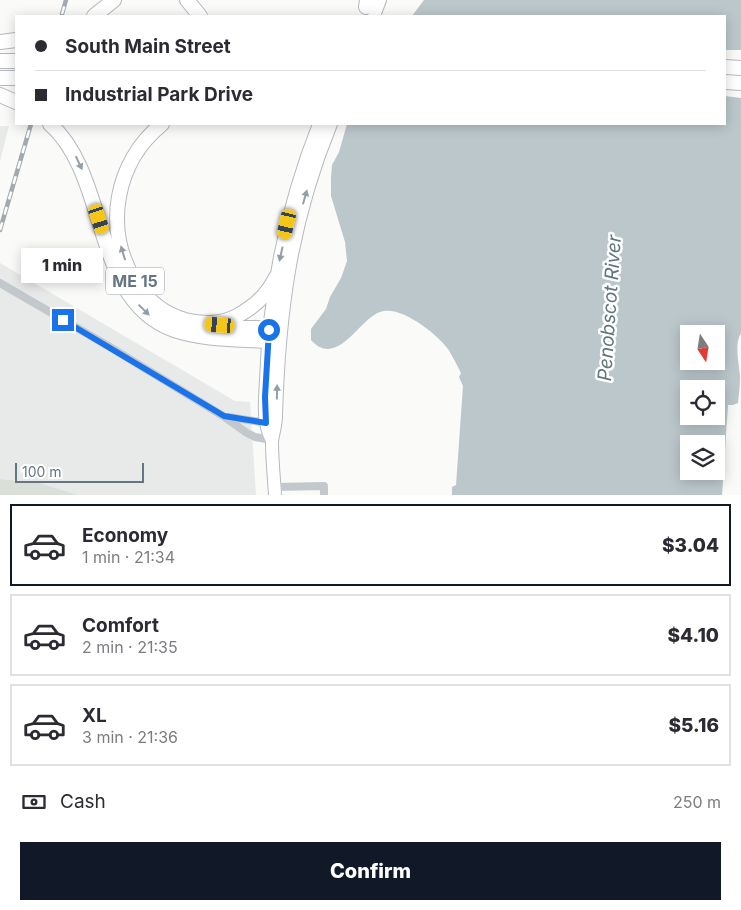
<!DOCTYPE html>
<meta charset="utf-8">
<style>
body{margin:0;font-family:Inter,sans-serif;background:#f7f7f7;color:#2b2b33;height:100vh;display:flex;flex-direction:column;font-size:19px;white-space:nowrap}
*{box-sizing:border-box;margin:0}
p{font-size:16px;color:#7c7c81}
.icon{flex:none;width:28px;height:28px;fill:none;stroke:currentColor;stroke-width:2;stroke-linecap:round;stroke-linejoin:round}
.map{position:relative;height:495px;overflow:hidden}
.panel{display:flex;flex-direction:column;background:#fff;flex:1}
.panel>*{flex:none}
.hud{position:absolute;left:15px;top:15px;width:711px;height:110px;border-radius:0px;box-shadow:0 2px 12px #0003;display:grid;align-content:center;height:110px;padding:0 20px;background:#fff}
.needle{width:32px;rotate:168deg}
.fabs{position:absolute;left:680px;top:325px;display:grid;gap:10px}
.fabs a{display:grid;place-items:center;width:45px;height:45px;border-radius:0px;background:#fff;box-shadow:0 2px 12px #0003;font-size:25px}
.scale{position:absolute;left:15px;bottom:12px;width:129px;box-sizing:border-box;padding-left:5px;border:2px solid #657683;border-top:0;font-size:14px;line-height:18px;white-space:nowrap;color:#657683;-webkit-text-stroke:4px #fff;paint-order:stroke}
.end{position:absolute;width:22px;height:22px;margin:-11px;border:6px solid #1a73e8;background:#fff;box-shadow:0 0 0 2px #fff}
.from{border-radius:50%}
.bubble{position:absolute;height:35px;border-radius:0px;background:#fff;box-shadow:0 2px 12px #0003;font-size:16px;font-weight:800;line-height:35px;text-align:center}
.car{position:absolute;width:15px;height:30px;margin:-15px -8px;border-radius:6px;box-shadow:0 0 4px 1px #0007;background:linear-gradient(#f5c518 24%,#345 0 40%,#f5c518 0 76%,#345 0 86%,#f5c518 0)}
.hud b{display:flex;align-items:center;gap:18px;height:48px;font-size:19px}
.hud b+b{border-top:1px solid #e1e1e2}
.hud i{width:12px;height:12px;background:#2b2b33}
ul{padding:9px 0 0;list-style:none}
li{display:flex;align-items:center;gap:15px;height:82px;margin:0 10px 8px;padding:0 10px;border:2px solid #e1e1e2;border-radius:0px}
li div{flex:1}
li b{display:block;font-size:19px}
li em{font-style:normal;font-weight:800}
li.selected{border-color:#111827}
li>.icon{width:45px;height:45px;stroke-width:1.5}
.pay{display:flex;align-items:center;gap:12px;height:55px;padding:0 20px;font-size:19px}
.pay p{margin-inline-start:auto}
.button{display:flex;gap:10px;margin-top:auto;padding:10px 20px}
.button a{flex:1;height:58px;border-radius:0px;background:#111827;color:#fff;font-size:20px;font-weight:800;line-height:58px;text-align:center}
.map>svg:first-child{display:block}
.built{fill:#e8e9e9}
.green{fill:#dadfd7}
.water{fill:#bbc7cb;fill-rule:evenodd}
.pier{fill:#fafaf8}
.lines{fill:none;stroke-linecap:round;stroke-linejoin:round}
.primary-casing{stroke:#b5babe;stroke-width:14}
.motorway-casing{stroke:#b4b9bd;stroke-width:16}
.minor{stroke:#c3c8cc;stroke-width:8}
.primary{stroke:#fff;stroke-width:12}
.motorway{stroke:#fff;stroke-width:14}
.rail-casing{stroke:#a2aab0;stroke-width:4.5}
.rail{stroke:#fff;stroke-width:2.5;stroke-dasharray:8;stroke-linecap:butt}
.oneway{fill:#939fa8}
.route{stroke:#1a73e8;stroke-width:6}
.labels{text-anchor:middle;stroke-width:5;stroke-linejoin:round;paint-order:stroke}
.shield{fill:#fff;stroke:#939fa8;stroke-width:1}
.shield-label{font-size:16px;font-weight:bold;fill:#657683}
.water-label{font-size:19px;font-style:italic;fill:#60757c;stroke:#fff}
</style>
<div class="map">
<svg width="741" height="495" viewBox="0 0 741 495">
<rect width="100%" height="100%" fill="#fafaf8"/>
<path class="built" d="M0,126H9L0,161Z
M0,263L235,401L250,402L256,495H78L40,483L0,479Z"/>
<path class="green" d="M0,479L40,483L78,495H0Z"/>
<path class="water" d="M424,0H741V333C734,345 739,362 740,376C740,385 739,394 738,403L733,405H728L722,495H452V487L456,485L463,386L459,377L461,373C457,365 453,357 448,349C437,334 400,304 380,312C359,319 337,369 311,340V329L326,309L330,297L341,278L347,261L345,242L331,196V177L332,165L339,152L347,124H725V16H412ZM689,334H716V361H689ZM689,389H716V416H689ZM689,444H716V471H689Z"/>
<path class="pier" d="M725,50H741V98L725,96Z"/>
<g class="lines">
<g class="primary-casing">
<path id="primary" d="M374,16L380,0
M272,440C262,423 265,400 266,380C269,293 287,205 319,124
M275,495C274,478 272,459 272,442C273,433 276,425 276,416C279,311 291,222 331,124"/>
</g>
<g class="motorway-casing">
<path id="motorway" d="M187,0L200,16
M366,7L367,0
M94,16L114,0
M0,42L16,40
M0,61H16
M725,67L741,68
M0,78H16
M725,82L741,83
M0,95L16,102
M50,124C110,177 91,300 174,330C203,340 238,339 268,341L279,340
M162,124C115,162 103,229 135,281C147,300 163,314 185,320C203,324 220,325 237,316C254,307 268,294 276,277
M219,325L269,329L279,334"/>
</g>
<path class="minor" d="M0,283L110,347L223,416L247,433L255,437L272,440
M228,417L268,423
M275,487L324,486V495"/>
<use href="#primary" class="primary"/>
<use href="#motorway" class="motorway"/>
<g class="rail-casing">
<path id="rail" d="M62,14L66,0
M0,230L31,124"/>
</g>
<use href="#rail" class="rail"/>
</g>
<defs><path id="oneway-solid" d="M-6-.8H1V-3.2L6.5 0L1 3.2V.8H-6Z" transform="scale(1.25)"/></defs>
<g class="oneway">
<use href="#oneway-solid" transform="translate(79 163) rotate(65)"/>
<use href="#oneway-solid" transform="translate(305 197) rotate(-74)"/>
<use href="#oneway-solid" transform="translate(123 253) rotate(-107)"/>
<use href="#oneway-solid" transform="translate(281 254) rotate(102)"/>
<use href="#oneway-solid" transform="translate(144 310) rotate(44)"/>
<use href="#oneway-solid" transform="translate(277 392) rotate(-89)"/>
</g>
<g class="lines">
<path class="route" d="M63,320L224,416L266,423L265,397L269,330"/>
</g>
<g class="labels">
<rect class="shield" x="106" y="267.5" width="58" height="27" rx="4"/>
<g class="shield-label">
<text x="135" y="287">ME 15</text>
</g>
<g class="water-label">
<text transform="translate(609 308) rotate(-86)" y="7">Penobscot River</text>
</g>
</g>
</svg>
<div class="fabs">
<a><svg class="needle" viewBox="-14 -14 28 28"><path d="M0-13l5 13h-10z" fill="#e53935"/><path d="M0 13l5-13h-10z" fill="#7c7c81"/></svg></a>
<a><svg class="icon" aria-label="locate" viewBox="0 0 24 24"><circle cx="12" cy="12" r="6"/><path d="M12 2v4M12 18v4M2 12h4M18 12h4"/></svg></a>
<a><svg class="icon" aria-label="layers" viewBox="0 0 24 24"><path d="M12 4l9 5-9 5-9-5zM3 14l9 5 9-5"/></svg></a>
</div>
<div class="scale">100 m</div>
<i class="end from" style="left:269px;top:330px"></i>
<i class="end" style="left:63px;top:320px"></i>
<div class="bubble" style="left:21px;top:248px;width:82px">1 min</div>
<i class="car" style="left:99px;top:219px;rotate:162deg"></i>
<i class="car" style="left:287px;top:224px;rotate:193deg"></i>
<i class="car" style="left:220px;top:325px;rotate:275deg"></i>
<div class="hud">
<b><i class="from"></i>South Main Street</b>
<b><i></i>Industrial Park Drive</b>
</div>
</div>
<section class="panel">
<ul>
<li class="selected"><svg class="icon" aria-label="car" viewBox="0 0 24 24"><path d="M5 17H2v-5l4-1 3-4h7l3 4 3 1v5h-3M9 17h6M6 11h13"/><circle cx="7" cy="17" r="2"/><circle cx="17" cy="17" r="2"/></svg><div><b>Economy</b><p>1 min · 21:34</p></div><em>$3.04</em></li>
<li><svg class="icon" aria-label="car" viewBox="0 0 24 24"><path d="M5 17H2v-5l4-1 3-4h7l3 4 3 1v5h-3M9 17h6M6 11h13"/><circle cx="7" cy="17" r="2"/><circle cx="17" cy="17" r="2"/></svg><div><b>Comfort</b><p>2 min · 21:35</p></div><em>$4.10</em></li>
<li><svg class="icon" aria-label="car" viewBox="0 0 24 24"><path d="M5 17H2v-5l4-1 3-4h7l3 4 3 1v5h-3M9 17h6M6 11h13"/><circle cx="7" cy="17" r="2"/><circle cx="17" cy="17" r="2"/></svg><div><b>XL</b><p>3 min · 21:36</p></div><em>$5.16</em></li>
</ul>
<div class="pay"><svg class="icon" aria-label="cash" viewBox="0 0 24 24"><path d="M3 7h18v10H3z"/><circle cx="12" cy="12" r="2"/></svg>Cash<p>250 m</p></div>
<div class="button"><a>Confirm</a></div>
</section>
